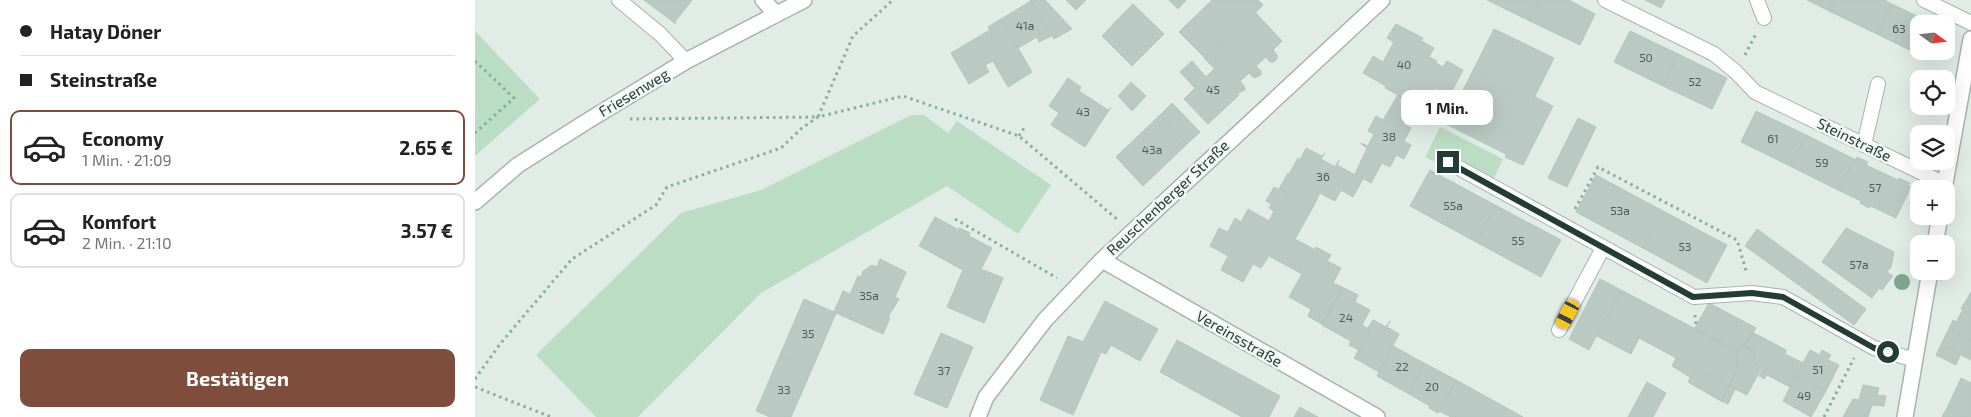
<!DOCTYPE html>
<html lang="de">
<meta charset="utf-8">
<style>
body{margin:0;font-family:"Exo 2",sans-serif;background:#f2f2f2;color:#222;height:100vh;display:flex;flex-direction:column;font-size:19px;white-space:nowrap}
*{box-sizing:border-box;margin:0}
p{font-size:16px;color:#767676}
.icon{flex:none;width:28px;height:28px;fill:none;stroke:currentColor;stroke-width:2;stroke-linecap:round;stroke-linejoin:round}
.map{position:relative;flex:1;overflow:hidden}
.panel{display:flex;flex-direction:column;background:#fff;width:475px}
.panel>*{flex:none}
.guide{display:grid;align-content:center;height:110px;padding:0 20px;background:#fff}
.needle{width:32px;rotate:105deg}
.fabs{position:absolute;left:1435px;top:15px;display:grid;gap:10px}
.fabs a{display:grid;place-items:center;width:45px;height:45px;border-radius:10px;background:#fff;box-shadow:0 5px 20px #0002;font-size:25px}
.end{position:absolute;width:22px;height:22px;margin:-11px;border:6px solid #223c36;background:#fff;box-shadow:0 0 0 2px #fff}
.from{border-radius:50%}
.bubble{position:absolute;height:35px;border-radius:10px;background:#fff;box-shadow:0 5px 20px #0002;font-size:16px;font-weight:700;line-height:35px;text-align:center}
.car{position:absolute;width:15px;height:30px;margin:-15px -8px;border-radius:6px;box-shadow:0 0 4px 1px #0007;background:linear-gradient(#f5c518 24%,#345 0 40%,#f5c518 0 76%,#345 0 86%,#f5c518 0)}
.guide b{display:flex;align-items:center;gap:18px;height:48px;font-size:19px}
.guide b+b{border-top:1px solid #e0e0e0}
.guide i{width:12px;height:12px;background:#222}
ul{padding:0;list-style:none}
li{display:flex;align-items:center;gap:15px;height:75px;margin:0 10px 8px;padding:0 10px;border:2px solid #e0e0e0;border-radius:10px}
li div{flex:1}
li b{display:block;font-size:19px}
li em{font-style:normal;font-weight:700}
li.current{border-color:#7e4d3c}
li>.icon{width:45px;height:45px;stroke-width:1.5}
.cta{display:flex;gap:10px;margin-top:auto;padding:10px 20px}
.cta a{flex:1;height:58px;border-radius:10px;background:#7e4d3c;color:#fff;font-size:20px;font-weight:700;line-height:58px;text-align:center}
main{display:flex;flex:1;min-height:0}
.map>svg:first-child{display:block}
.green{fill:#bbddc4}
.building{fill:#bac9c3;stroke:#b4c5be}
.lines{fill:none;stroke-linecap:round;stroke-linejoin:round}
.service-casing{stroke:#a5b4ae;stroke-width:16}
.minor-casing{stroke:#a5b4ae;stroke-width:18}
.path{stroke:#83afa1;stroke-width:3;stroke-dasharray:2.5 4;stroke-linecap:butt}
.service{stroke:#fff;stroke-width:14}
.minor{stroke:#fff;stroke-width:15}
.tree{fill:#7ea990}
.route{stroke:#223c36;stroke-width:6}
.labels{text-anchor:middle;stroke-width:5;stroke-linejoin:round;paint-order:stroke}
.number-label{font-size:12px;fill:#485f59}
.street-label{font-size:15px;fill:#223c36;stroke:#f2f8f5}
</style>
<main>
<section class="panel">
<div class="guide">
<b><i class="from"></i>Hatay Döner</b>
<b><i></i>Steinstraße</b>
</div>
<ul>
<li class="current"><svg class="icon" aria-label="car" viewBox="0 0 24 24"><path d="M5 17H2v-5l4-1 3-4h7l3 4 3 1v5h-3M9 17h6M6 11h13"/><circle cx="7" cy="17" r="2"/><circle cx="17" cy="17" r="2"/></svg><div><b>Economy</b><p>1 Min. · 21:09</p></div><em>2.65 €</em></li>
<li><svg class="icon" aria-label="car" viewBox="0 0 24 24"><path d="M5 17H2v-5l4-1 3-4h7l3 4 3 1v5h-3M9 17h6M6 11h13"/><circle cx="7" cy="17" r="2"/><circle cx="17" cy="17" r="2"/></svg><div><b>Komfort</b><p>2 Min. · 21:10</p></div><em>3.57 €</em></li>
</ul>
<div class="cta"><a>Bestätigen</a></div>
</section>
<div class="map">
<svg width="1496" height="417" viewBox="0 0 1496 417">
<rect width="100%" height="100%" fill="#e2ece7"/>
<path class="green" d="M0,31L65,99L0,156Z
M436,115H449L473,133L482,121L576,185L543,234L472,186L286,293L163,417H121L61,355L206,213L286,190Z
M965,127L1028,159L1018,180L968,166L950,157Z"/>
<path class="building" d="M169,0H217L200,22L201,24Z
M555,0H570L597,29L579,39Z
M591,0H611L601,10Z
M694,0H711L703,9Z
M737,0H783L788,5L780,13L778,10L729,57L704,32Z
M1012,0H1064L1055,21Z
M1064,0H1094L1120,14L1105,45L1055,21Z
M1170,0H1190L1186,8Z
M1332,0H1360L1354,11Z
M1360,0H1409L1417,4L1402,34L1354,11Z
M556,1L576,36L564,42L562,37L543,48L526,19Z
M658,4L689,34L673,50L642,20Z
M1417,4L1458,24H1444V51H1454L1451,58L1402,34Z
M778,10L807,41L798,50L802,55V59L799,62H795L791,57L781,66L786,71V75L779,78L774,73L765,81L769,86L770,90L763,93L729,58Z
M526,19L557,72L533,87L518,61L510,65L514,72L494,84L476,53L515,30L513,27Z
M642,20L673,50L657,66L627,36Z
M921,24L948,38L946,41L959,48L954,57L962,61L961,63L968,67L972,61L988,70L975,95L961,88L956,96L946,91L940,104L910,88L911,86L888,73L898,56L908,62L919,42L912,38Z
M1019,29L1079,58L1031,154L971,124Z
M1155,31L1203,54L1188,86L1139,62Z
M1203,54L1252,78L1237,109L1188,86Z
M717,61L731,77L739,69L764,95L733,124L709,99L720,88L705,72Z
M593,78L606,87L604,91L633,110L636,107L610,147L576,125L584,113L574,106Z
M656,82L671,96L657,111L643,96Z
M923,95L940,104L928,124L936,128L929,141L936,145L929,159L921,155L915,167L907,163L896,183L880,174L892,148L886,144V143L893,146L899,134L893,131L901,116L908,120Z
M1060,97L1078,106L1048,165L1030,157Z
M697,103L725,132L712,144L685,115Z
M1281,111L1331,135L1315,166L1266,142Z
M685,115L712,144L668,186L641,157Z
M1103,118L1121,127L1092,187L1073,178Z
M1331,135L1379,159L1363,190L1315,166Z
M831,148L847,156L850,153L846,159L860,167L864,160L862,165L888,179L878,197L866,190L860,201L845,193L838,207L804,189L813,173L814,174L823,158L825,160Z
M1382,157L1393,162L1391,165L1423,180L1424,178L1435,183L1433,185L1436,187L1421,218L1396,206L1394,208L1385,203L1386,201L1363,190L1379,159L1381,160Z
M955,170L1020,205L1001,242L935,206Z
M1121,175L1188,211L1168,248L1101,212Z
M799,187L838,207L820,239L840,250L841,247L856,255L852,261L866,268L858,283L867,287L848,325L833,316L836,309L814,297L827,274L794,256L786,268L778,264L768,282L746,270L753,256L735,246L744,228L753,232L760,218L766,222L773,209L794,221L799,211L794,208L796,204L791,201Z
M1020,205L1086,240L1066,277L1001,242Z
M1188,211L1252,245L1232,283L1168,248Z
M460,217L484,230V228L495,233L494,236L517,248L506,269L528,278L509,323L472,307L488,270L444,246Z
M1371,228L1419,252L1416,267L1412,272L1418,276L1407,290L1404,288L1397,298L1347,262Z
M1282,229L1391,309L1379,325L1270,246Z
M405,259L431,272L420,297L424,299L413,317L415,318L408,334L359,312L368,291L375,294L383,276L386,277L388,271L397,265L402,267Z
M1125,279L1146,290L1114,350L1094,339Z
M867,287L883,295L880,302L895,310L887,325L896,330L884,350L874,345L876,341L847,325Z
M1146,290L1263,351L1262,372L1254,386L1164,338L1156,354L1122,336Z
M1496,292V315L1486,309Z
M329,299L361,313L337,369L305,355Z
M630,301L683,329L665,361L636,345L631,354L626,352L598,415L565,400L593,336L608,342Z
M1234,303L1281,328L1269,346L1266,344L1261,352L1219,329Z
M1487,311L1496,315V341L1477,331Z
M898,320L911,327L915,321L912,327L924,334L904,372L879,358L896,330L893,328Z
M1478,320L1481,322L1477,331L1496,341V360L1466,345Z
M1277,332L1311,350L1310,354L1328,363L1315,387L1292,375L1289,379L1284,376L1288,368L1277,361L1281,353L1269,346Z
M466,333L498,347L472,408L439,394Z
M702,340L805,396L794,417H767L685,372Z
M1266,344L1281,353L1277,361L1287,367L1272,395L1254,386L1262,372V351Z
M1466,345L1485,355L1481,365L1461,355Z
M918,346L949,363L934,394L902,376Z
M1335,350L1345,355L1347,350L1356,355L1353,360L1364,365L1351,391L1321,375Z
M305,355L337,369L316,417H295L281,411Z
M1201,358L1220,368L1215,377L1197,366Z
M949,363L981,380L963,413L954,408L955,406L934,394Z
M1220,368L1254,386L1246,401L1213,382Z
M1321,375L1351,391L1336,417L1308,401Z
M1486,378L1496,383V417L1473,406Z
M981,380L1048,417H976L964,411Z
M1172,382L1191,393L1178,417H1153Z
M1388,385L1404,388L1402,395L1411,396L1409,406L1397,405L1393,417H1368L1378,399L1384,400Z
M1254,386L1260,389L1253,404L1246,401Z
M1473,406L1494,417H1467Z
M825,407L839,415L843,417H819Z"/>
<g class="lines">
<g class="service-casing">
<path id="service" d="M144,0L185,34L211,61
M1130,0L1239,54L1261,72L1280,92L1470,184
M1282,0L1289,18
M1449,0L1496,23
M1389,145L1403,84
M973,162L1219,297L1277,293L1308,297L1399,348L1440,360
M1084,330L1128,248"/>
</g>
<g class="minor-casing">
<path id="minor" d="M288,0L301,14
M1469,189L1496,39
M0,202L43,165L114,120L211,61L329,0
M1460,244L1465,216
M627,260L902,417
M503,417L511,397L570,320L627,260L907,0
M1430,417L1455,271"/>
</g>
<path class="path" d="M1270,55L1281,34
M0,61L39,98L0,133
M155,119L343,117L378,36L418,0
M544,136L551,125
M1100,209L1123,167L1262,240L1272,274
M480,219L582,278
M1220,315L1221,325
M0,379L25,344L97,259L181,205L192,187L306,148L327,128L343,117L428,96L544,136L643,220
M0,387L76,417
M1349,417L1379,358"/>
<use href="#service" class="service"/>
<use href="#minor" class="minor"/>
</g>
<circle class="tree" cx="1427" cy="282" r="8"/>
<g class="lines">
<path class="route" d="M973,162L1218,297L1277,293L1308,297L1399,348L1413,352"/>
</g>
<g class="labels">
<g class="number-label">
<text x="550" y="30">41a</text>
<text x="1424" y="33">63</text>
<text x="1171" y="62">50</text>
<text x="929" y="69">40</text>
<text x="1220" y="86">52</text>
<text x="738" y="94">45</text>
<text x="608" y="116">43</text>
<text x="914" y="141">38</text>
<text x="1298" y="143">61</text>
<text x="677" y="154">43a</text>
<text x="1347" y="167">59</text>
<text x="848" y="181">36</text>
<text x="1400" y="192">57</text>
<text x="978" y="210">55a</text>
<text x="1145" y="215">53a</text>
<text x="1043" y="245">55</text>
<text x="1210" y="251">53</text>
<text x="1384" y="269">57a</text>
<text x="394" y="300">35a</text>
<text x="871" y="322">24</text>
<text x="333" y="338">35</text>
<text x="927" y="371">22</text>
<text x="1343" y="374">51</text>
<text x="469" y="375">37</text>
<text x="957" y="391">20</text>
<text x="309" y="394">33</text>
<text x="1329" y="400">49</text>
</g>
<g class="street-label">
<text transform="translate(159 93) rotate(-31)" y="5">Friesenweg</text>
<text transform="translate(1379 140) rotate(26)" y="5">Steinstraße</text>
<text transform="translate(693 198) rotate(-43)" y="5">Reuschenberger Straße</text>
<text transform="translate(764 339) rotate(30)" y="5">Vereinsstraße</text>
</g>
</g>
</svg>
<div class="fabs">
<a><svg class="needle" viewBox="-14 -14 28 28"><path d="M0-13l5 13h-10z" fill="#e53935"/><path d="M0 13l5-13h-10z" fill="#767676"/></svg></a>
<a><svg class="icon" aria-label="locate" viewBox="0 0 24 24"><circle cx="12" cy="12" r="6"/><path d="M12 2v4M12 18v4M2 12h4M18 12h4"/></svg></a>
<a><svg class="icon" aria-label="layers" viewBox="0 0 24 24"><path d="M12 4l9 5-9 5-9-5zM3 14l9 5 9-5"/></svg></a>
<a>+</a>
<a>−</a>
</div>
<i class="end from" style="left:1413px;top:352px"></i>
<i class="end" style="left:973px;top:162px"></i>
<div class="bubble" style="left:926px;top:90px;width:92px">1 Min.</div>
<i class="car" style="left:1093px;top:314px;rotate:208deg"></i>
</div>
</main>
